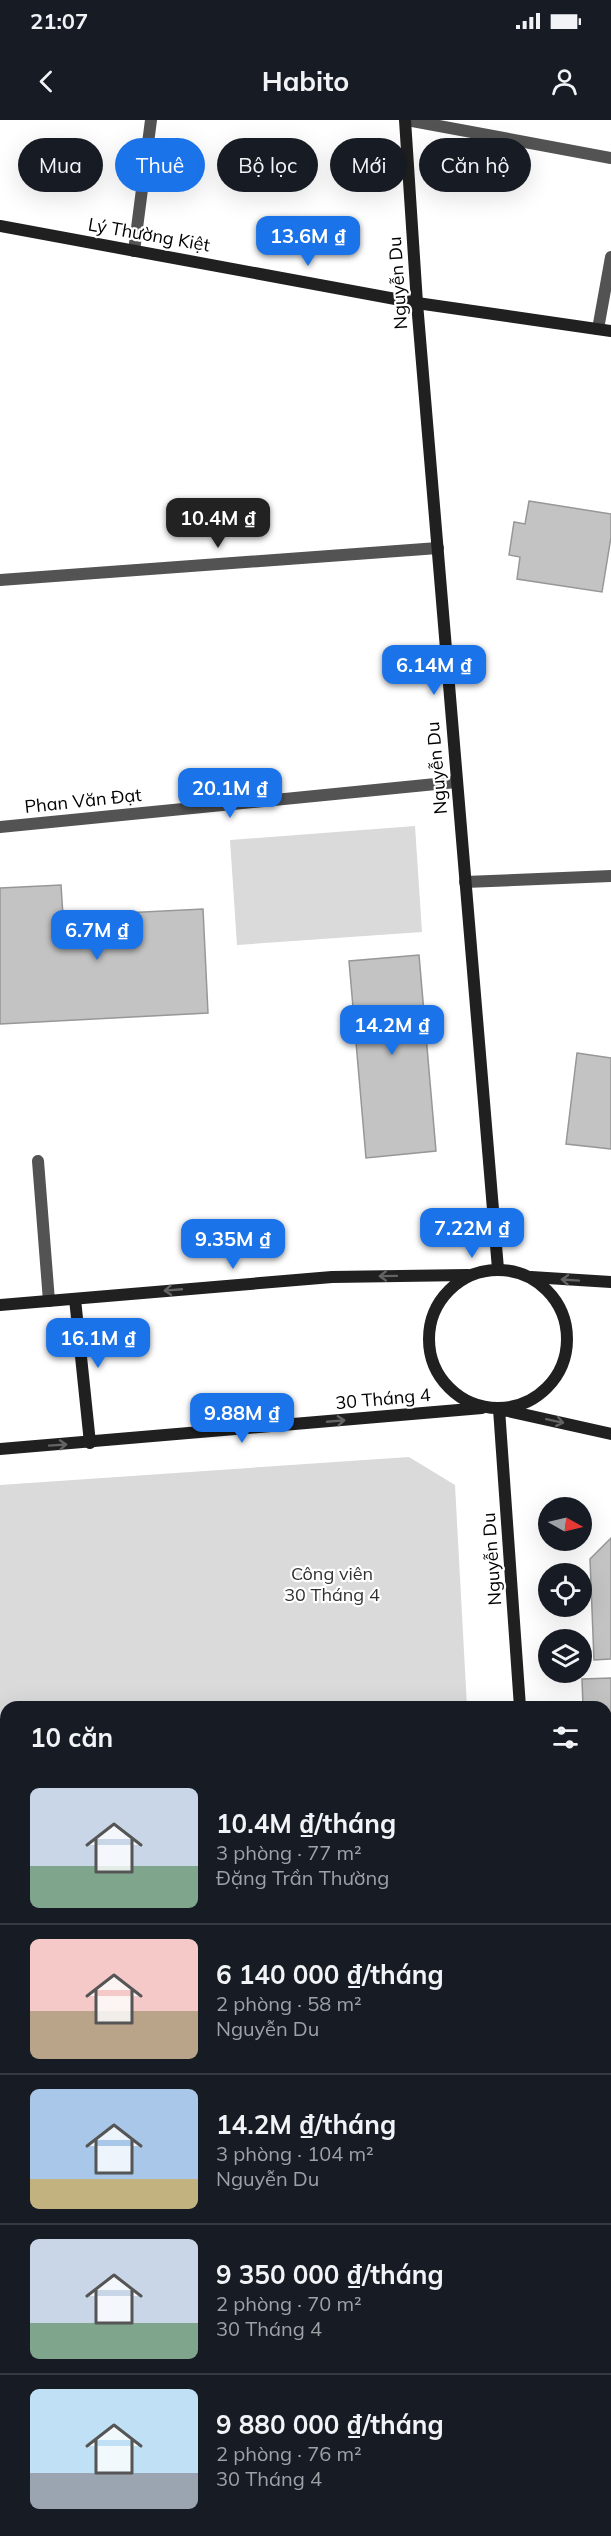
<!DOCTYPE html>
<html lang="vi">
<head>
<meta charset="utf-8">
<style>
	body { margin:0; font-family:Mulish,sans-serif; background:#242831; color:#f1f3f6; height:100vh; display:flex; flex-direction:column; font-size:22px; white-space:nowrap }
	* { box-sizing:border-box; margin:0 }
	p { font-size:20px; color:#9ea1a6 }
	.icon { flex:none; width:33px; height:33px; fill:none; stroke:currentColor; stroke-width:2; stroke-linecap:round; stroke-linejoin:round }
	.map { position:relative; flex:1; overflow:hidden }
	.sheet { position:absolute; left:0px; top:1581px; width:612px; height:836px; display:flex; flex-direction:column; background:#171b24; border-radius:18px 18px 0 0; box-shadow:0 6px 24px #0002 }
	.sheet>* { flex:none }
	.hud { position:absolute; left:18px; top:18px; width:576px; height:54px; display:flex; gap:12px }
	.needle { width:39px; rotate:98deg }
	.tools { position:absolute; left:538px; top:1377px; display:grid; gap:12px }
	.tools a { display:grid; place-items:center; width:54px; height:54px; border-radius:50%; background:#171b24; box-shadow:0 6px 24px #0002; font-size:30px }
	.price { position:absolute; translate:-50% -51px; padding:0 14px; border-radius:12px; background:#1a73e8; color:#fff; font-size:20px; line-height:39px; filter:drop-shadow(0 2px 3px #0008) }
	.price::after { content:''; position:absolute; left:50%; top:36px; width:18px; height:14px; margin-left:-9px; background:inherit; clip-path:polygon(0 0,100% 0,50% 100%) }
	.price.selected { background:#222; color:#fff }
	ul { padding:0; list-style:none }
	li { display:flex; align-items:center; gap:18px; height:150px; padding:0 30px }
	li+li { border-top:2px solid #363941 }
	li span { display:grid; place-items:center; flex:none; width:168px; height:120px; border-radius:9px; color:#555 }
	li>.icon { margin-inline-start:auto }
	span .icon { width:72px; height:72px; fill:#fffc; stroke-width:1 }
	li b { font-size:26px }
	h2 { display:flex; justify-content:space-between; align-items:center; height:72px; padding:0 30px; font-size:26px }
	.pill { padding:0 21px; border-radius:27px; background:#171b24; box-shadow:0 6px 24px #0002; font-size:21px; line-height:54px }
	.pill.selected { background:#1a73e8; color:#fff }
	.status { display:flex; justify-content:space-between; align-items:center; height:42px; padding:0 30px; background:#171b24; direction:ltr }
	.status svg { height:16px; fill:currentColor }
	header { display:flex; justify-content:space-between; align-items:center; height:78px; padding:0 30px; background:#171b24; font-size:27px; font-weight:700 }
	.map>svg:first-child { display:block }
</style>
</head>
<body>
<div class="status"><b>21:07</b><svg viewBox="0 0 49 12"><path d="M0 12V9h3v3zM5 12V6h3v6zM10 12V3h3v9zM15 12V0h3v12zM26 1h20v11H26zM47 4h2v5h-2z"/></svg></div>
<header><svg class="icon" aria-label="back" viewBox="0 0 24 24"><path d="M15 5l-7 7 7 7"/></svg>Habito<svg class="icon" aria-label="person" viewBox="0 0 24 24"><circle cx="12" cy="8" r="4"/><path d="M4 21q1-7 8-7t8 7"/></svg></header>
<div class="map">
<svg width="611" height="2416" viewBox="0 0 611 2416">
	<rect width="100%" height="100%" fill="#fff"/>
	<g fill="#dadada">
		<path d="M415,706L422,812L237,825L230,720Z"/>
		<path d="M409,1337L455,1365L467,1587H6V1804L0,1805V1365Z"/>
	</g>
	<g fill="#c3c3c3" stroke="#979797" stroke-width="1.5">
		<path d="M529,381L611,394V417L602,472L517,459L520,437L509,435L514,402L525,404Z"/>
		<path d="M61,765L63,796L203,789L208,893L0,904V768Z"/>
		<path d="M419,835L436,1031L366,1038L349,841Z"/>
		<path d="M577,933L611,938V1029L566,1024Z"/>
		<path d="M611,1418V1539L594,1540L590,1439Z"/>
		<path d="M611,1558V1727H606V1587H583L582,1559Z"/>
		<path d="M611,1892V1956H606V1893Z"/>
		<path d="M0,1971H6V2052L0,1982Z"/>
	</g>
	<g fill="none" stroke-linecap="round" stroke-linejoin="round">
		<g stroke="#535353" stroke-width="12">
			<path d="M465,762L611,756"/>
			<path d="M38,1041L49,1181"/>
		</g>
		<g stroke="#535353" stroke-width="12">
			<path d="M407,0L611,38"/>
			<path d="M134,131L151,0"/>
			<path d="M598,209L611,137"/>
			<path d="M0,460L438,428"/>
			<path d="M0,707L456,662"/>
		</g>
		<g stroke="#202020" stroke-width="12">
			<path d="M405,0L417,183L498,1149"/>
			<path d="M0,106L417,183L611,211"/>
			<circle cx="498" cy="1219" r="69"/>
			<path d="M531,1157L611,1162"/>
			<path d="M75,1179L90,1323"/>
			<path d="M0,1185L332,1157L468,1155"/>
			<path d="M0,1329L482,1288"/>
			<path d="M520,1587L499,1289L611,1314"/>
			<path d="M606,1785H611"/>
			<path d="M0,1833L6,1832"/>
			<path d="M606,2113L611,2110"/>
			<path d="M151,2416L158,2410"/>
		</g>
	</g>
	<defs><path id="oneway-shaft" d="M-6 0H5M1.5-3L5.5 0L1.5 3" fill="none" stroke-width="1.6" stroke-linecap="round" stroke-linejoin="round" transform="scale(1.5)"/></defs>
	<g stroke="#636363">
		<use href="#oneway-shaft" transform="translate(388 1156) rotate(179)"/>
		<use href="#oneway-shaft" transform="translate(570 1160) rotate(-176)"/>
		<use href="#oneway-shaft" transform="translate(173 1170) rotate(175)"/>
		<use href="#oneway-shaft" transform="translate(336 1301) rotate(-5)"/>
		<use href="#oneway-shaft" transform="translate(555 1301) rotate(12)"/>
		<use href="#oneway-shaft" transform="translate(58 1325) rotate(-4)"/>
	</g>
	<g text-anchor="middle" stroke-width="4.5" stroke-linejoin="round" paint-order="stroke">
		<g font-size="18" fill="#000" stroke="#fff">
			<text transform="translate(149 115) rotate(10)" y="6">Lý Thường Kiệt</text>
			<text transform="translate(398 163) rotate(-94)" y="6">Nguyễn Du</text>
			<text transform="translate(437 648) rotate(-95)" y="6">Nguyễn Du</text>
			<text transform="translate(83 681) rotate(-6)" y="6">Phan Văn Đạt</text>
			<text transform="translate(383 1279) rotate(-5)" y="6">30 Tháng 4</text>
			<text transform="translate(492 1439) rotate(-94)" y="6">Nguyễn Du</text>
		</g>
		<g font-size="18" fill="#313131" stroke="#fff">
			<text x="332" y="1460">Công viên<tspan x="332" dy="21">30 Tháng 4</tspan></text>
		</g>
	</g>
</svg>
<div class="tools">
<a><svg class="needle" viewBox="-14 -14 28 28"><path d="M0-13l5 13h-10z" fill="#e53935"/><path d="M0 13l5-13h-10z" fill="#9ea1a6"/></svg></a>
<a><svg class="icon" aria-label="locate" viewBox="0 0 24 24"><circle cx="12" cy="12" r="6"/><path d="M12 2v4M12 18v4M2 12h4M18 12h4"/></svg></a>
<a><svg class="icon" aria-label="layers" viewBox="0 0 24 24"><path d="M12 4l9 5-9 5-9-5zM3 14l9 5 9-5"/></svg></a>
</div>
<b class="price" style="left:308px;top:147px">13.6M ₫</b>
<b class="price selected" style="left:218px;top:429px">10.4M ₫</b>
<b class="price" style="left:434px;top:576px">6.14M ₫</b>
<b class="price" style="left:230px;top:699px">20.1M ₫</b>
<b class="price" style="left:97px;top:841px">6.7M ₫</b>
<b class="price" style="left:392px;top:936px">14.2M ₫</b>
<b class="price" style="left:472px;top:1139px">7.22M ₫</b>
<b class="price" style="left:233px;top:1150px">9.35M ₫</b>
<b class="price" style="left:98px;top:1249px">16.1M ₫</b>
<b class="price" style="left:242px;top:1324px">9.88M ₫</b>
<div class="hud">
<a class="pill">Mua</a>
<a class="pill selected">Thuê</a>
<a class="pill">Bộ lọc</a>
<a class="pill">Mới</a>
<a class="pill">Căn hộ</a>
</div>
<section class="sheet">
<h2>10 căn<svg class="icon" aria-label="filters" viewBox="0 0 24 24"><path d="M4 7h16M4 17h16"/><circle cx="9" cy="7" r="2"/><circle cx="15" cy="17" r="2"/></svg></h2>
<ul>
<li><span style="background:linear-gradient(#c9d6e8 65%,#7fa58c 0)"><svg class="icon" aria-label="home" viewBox="0 0 24 24"><path d="M3 11l9-7 9 7M6 9v11h12V9"/></svg></span><div><b>10.4M ₫/tháng</b><p>3 phòng · 77 m²</p><p>Đặng Trần Thường</p></div></li>
<li><span style="background:linear-gradient(#f6c9c9 60%,#b9a48a 0)"><svg class="icon" aria-label="home" viewBox="0 0 24 24"><path d="M3 11l9-7 9 7M6 9v11h12V9"/></svg></span><div><b>6 140 000 ₫/tháng</b><p>2 phòng · 58 m²</p><p>Nguyễn Du</p></div></li>
<li><span style="background:linear-gradient(#a9c7e8 75%,#c2b280 0)"><svg class="icon" aria-label="home" viewBox="0 0 24 24"><path d="M3 11l9-7 9 7M6 9v11h12V9"/></svg></span><div><b>14.2M ₫/tháng</b><p>3 phòng · 104 m²</p><p>Nguyễn Du</p></div></li>
<li><span style="background:linear-gradient(#c9d6e8 70%,#7fa58c 0)"><svg class="icon" aria-label="home" viewBox="0 0 24 24"><path d="M3 11l9-7 9 7M6 9v11h12V9"/></svg></span><div><b>9 350 000 ₫/tháng</b><p>2 phòng · 70 m²</p><p>30 Tháng 4</p></div></li>
<li><span style="background:linear-gradient(#bfe0f5 70%,#9aa5b1 0)"><svg class="icon" aria-label="home" viewBox="0 0 24 24"><path d="M3 11l9-7 9 7M6 9v11h12V9"/></svg></span><div><b>9 880 000 ₫/tháng</b><p>2 phòng · 76 m²</p><p>30 Tháng 4</p></div></li>
</ul>
</section>
</div>
</body>
</html>
